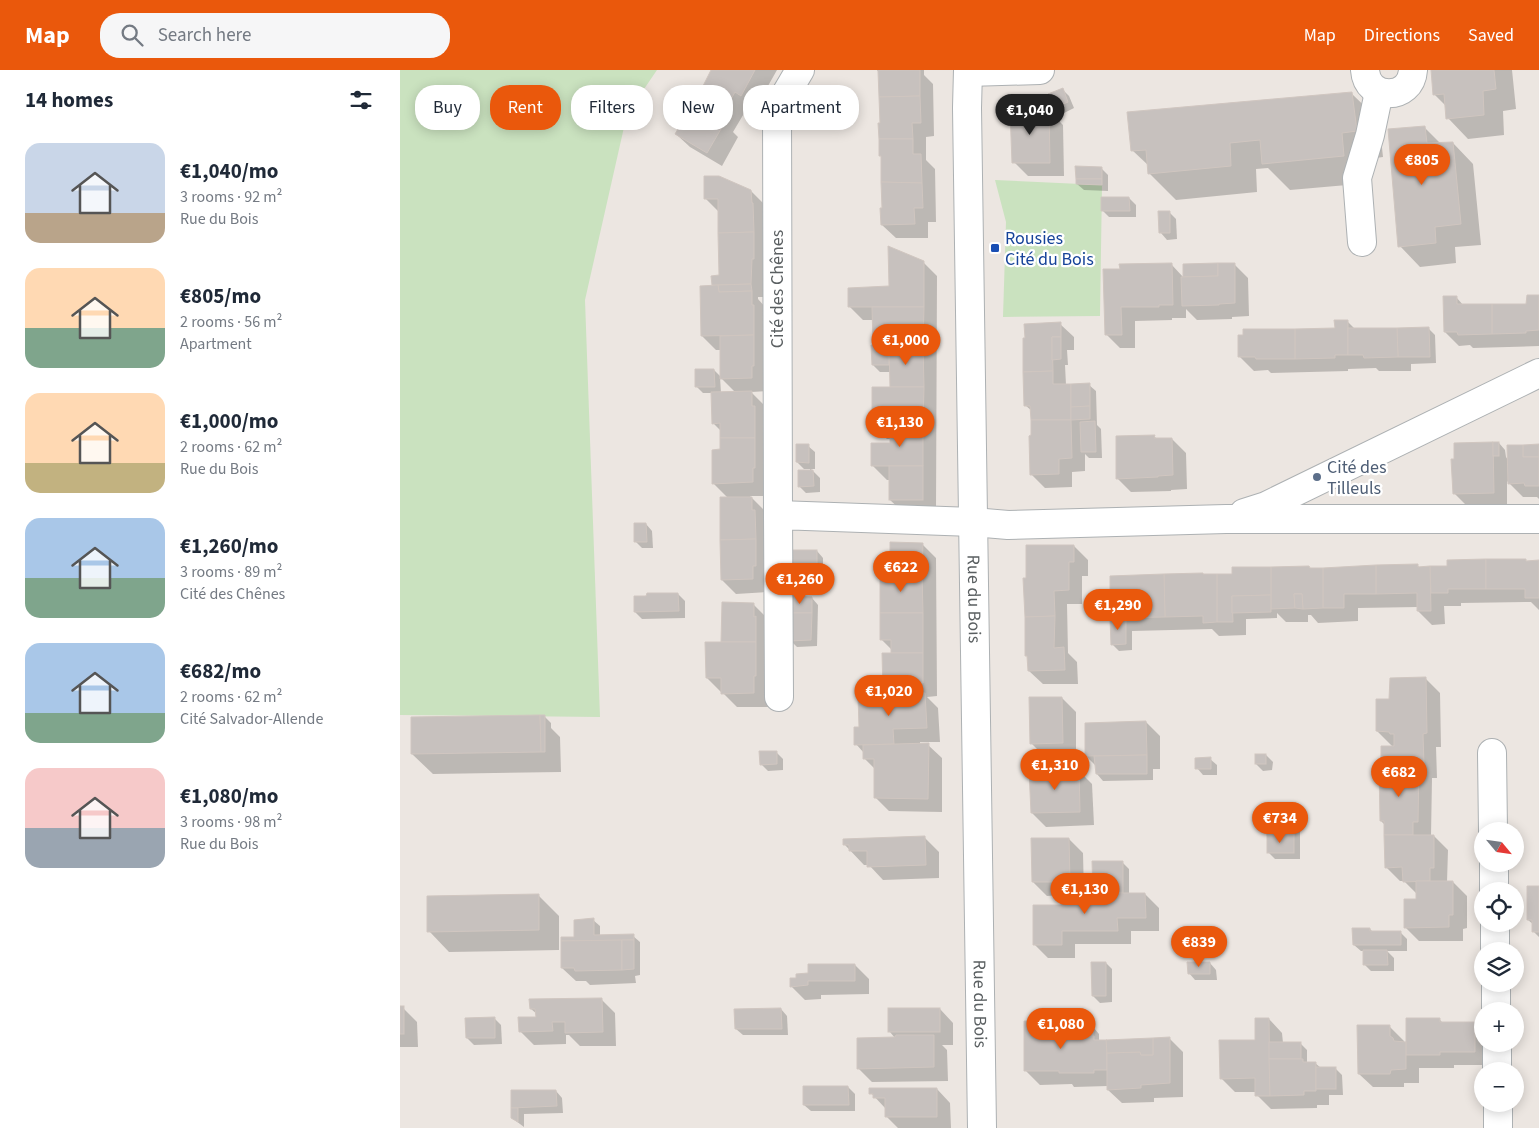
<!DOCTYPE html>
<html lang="en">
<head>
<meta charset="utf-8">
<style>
	body { margin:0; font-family:"Source Sans 3",sans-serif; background:#f6f6f7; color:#1f2937; height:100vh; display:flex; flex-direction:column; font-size:19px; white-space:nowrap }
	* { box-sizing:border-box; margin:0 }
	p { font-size:16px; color:#747a83 }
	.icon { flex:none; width:28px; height:28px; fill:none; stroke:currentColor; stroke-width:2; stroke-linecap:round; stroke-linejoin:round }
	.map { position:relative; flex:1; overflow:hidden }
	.panel { display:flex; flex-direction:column; background:#fff; width:400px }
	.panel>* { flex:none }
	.top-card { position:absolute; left:15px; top:15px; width:475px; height:45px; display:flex; gap:10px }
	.needle { width:32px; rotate:119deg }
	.tools { position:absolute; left:1074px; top:752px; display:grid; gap:10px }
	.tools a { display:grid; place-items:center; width:50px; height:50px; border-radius:50%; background:#fff; box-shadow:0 2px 12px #0003; font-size:25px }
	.price { position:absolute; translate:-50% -42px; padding:0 11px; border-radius:18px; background:#ea580c; color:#fff; font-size:16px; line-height:32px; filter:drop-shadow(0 1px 2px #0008) }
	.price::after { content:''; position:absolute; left:50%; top:30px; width:15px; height:11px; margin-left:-8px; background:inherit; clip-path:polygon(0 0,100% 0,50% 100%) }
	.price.current { background:#222; color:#fff }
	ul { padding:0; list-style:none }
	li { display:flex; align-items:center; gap:15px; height:125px; padding:0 25px }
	li span { display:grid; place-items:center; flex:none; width:140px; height:100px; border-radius:15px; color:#555 }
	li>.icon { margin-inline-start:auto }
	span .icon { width:60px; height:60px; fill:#fffc; stroke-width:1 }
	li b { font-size:21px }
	h2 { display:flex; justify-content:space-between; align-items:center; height:60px; padding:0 25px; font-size:21px }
	.tag { padding:0 18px; border-radius:20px; background:#fff; box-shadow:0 2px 12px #0003; font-size:18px; line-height:45px }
	.tag.current { background:#ea580c; color:#fff }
	header { display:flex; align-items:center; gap:30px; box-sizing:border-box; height:70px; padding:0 25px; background:#ea580c; color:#fff }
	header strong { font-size:24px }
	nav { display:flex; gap:28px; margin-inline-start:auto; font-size:18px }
	.search { width:350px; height:45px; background:#f6f6f7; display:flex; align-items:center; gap:12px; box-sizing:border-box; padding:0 18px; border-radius:20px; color:#747a83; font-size:19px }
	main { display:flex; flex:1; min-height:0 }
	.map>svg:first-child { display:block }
</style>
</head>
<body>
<header>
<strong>Map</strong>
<div class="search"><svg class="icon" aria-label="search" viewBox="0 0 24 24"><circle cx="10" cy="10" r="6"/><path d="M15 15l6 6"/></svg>Search here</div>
<nav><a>Map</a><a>Directions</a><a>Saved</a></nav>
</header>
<main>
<section class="panel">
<h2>14 homes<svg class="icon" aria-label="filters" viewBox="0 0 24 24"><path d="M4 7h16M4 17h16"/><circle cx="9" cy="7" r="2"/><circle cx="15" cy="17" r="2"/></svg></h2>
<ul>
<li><span style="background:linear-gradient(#c9d6e8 70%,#b9a48a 0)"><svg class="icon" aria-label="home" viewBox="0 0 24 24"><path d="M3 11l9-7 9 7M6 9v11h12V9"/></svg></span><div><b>€1,040/mo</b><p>3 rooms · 92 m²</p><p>Rue du Bois</p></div></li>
<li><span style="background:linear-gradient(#ffd9b3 60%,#7fa58c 0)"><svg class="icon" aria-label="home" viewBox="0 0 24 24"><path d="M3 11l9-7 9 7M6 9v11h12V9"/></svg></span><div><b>€805/mo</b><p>2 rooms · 56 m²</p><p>Apartment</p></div></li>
<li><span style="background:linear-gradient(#ffd9b3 70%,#c2b280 0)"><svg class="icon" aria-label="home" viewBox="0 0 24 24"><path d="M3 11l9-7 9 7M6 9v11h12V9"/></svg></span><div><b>€1,000/mo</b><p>2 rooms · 62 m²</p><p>Rue du Bois</p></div></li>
<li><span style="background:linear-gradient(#a9c7e8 60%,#7fa58c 0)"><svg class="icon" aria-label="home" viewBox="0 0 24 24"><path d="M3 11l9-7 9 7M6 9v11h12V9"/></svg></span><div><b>€1,260/mo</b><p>3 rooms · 89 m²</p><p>Cité des Chênes</p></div></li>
<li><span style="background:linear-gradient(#a9c7e8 70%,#7fa58c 0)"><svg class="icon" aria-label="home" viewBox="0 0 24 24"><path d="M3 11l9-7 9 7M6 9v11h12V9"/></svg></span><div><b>€682/mo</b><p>2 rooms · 62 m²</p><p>Cité Salvador-Allende</p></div></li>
<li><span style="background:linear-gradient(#f6c9c9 60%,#9aa5b1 0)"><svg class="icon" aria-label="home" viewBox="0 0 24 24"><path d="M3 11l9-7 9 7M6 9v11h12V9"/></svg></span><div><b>€1,080/mo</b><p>3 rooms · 98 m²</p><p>Rue du Bois</p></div></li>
</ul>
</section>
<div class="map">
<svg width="1139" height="1058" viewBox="0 0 1139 1058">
	<rect width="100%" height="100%" fill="#ece6e1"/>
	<g fill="#cae2bf">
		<path d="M0,0H257L227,44L185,230L200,647L0,645Z"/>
		<path d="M595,110L702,115L700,246L603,247L606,152Z"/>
	</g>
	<g fill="#0003" fill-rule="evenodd">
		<path d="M313,0H377L355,39L349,35L333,62L338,67L322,96L290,77L276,64Z"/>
		<path d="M478,0H524V5L533,14L534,66L526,67V90L535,99L536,152H528V168H496L482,155L483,139L482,88L480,85L481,54L480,2Z"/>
		<path d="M1032,0H1112L1116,39L1103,41L1104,65L1068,69L1048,48L1046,36L1034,24Z"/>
		<path d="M662,19L669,26L674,38L662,44L655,37Z"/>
		<path d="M952,24L979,50L983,87L969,89L970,113L890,120L868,98L856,99L857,122L776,130L749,103V96L732,80Z"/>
		<path d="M649,41L663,55L664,106H628L614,92Z"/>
		<path d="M1025,58L1041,74L1053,73L1073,94L1081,175L1055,177L1056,193L1020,197L1000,176Z"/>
		<path d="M702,99L708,105V121L684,120L677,114Z"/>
		<path d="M351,121L365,135V227H358V229L365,237L366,321L351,322L365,336L366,426H350L366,442L367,522L336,524L322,510L328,428L313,413L321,380V361L313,353V323H303L296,316L314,300L322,308L321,280H316L302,266L313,216L312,207L320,206L319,142L306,129ZM320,307L336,323H321Z"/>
		<path d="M729,128L736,135V147H709L702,140Z"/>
		<path d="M769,142L776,149L777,169L767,170L761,163Z"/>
		<path d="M523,192L537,206L536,443H504L490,430V410H487L473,396L491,374V369H487L473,356L491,318V302H480L473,295V250H463L449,236L490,218Z"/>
		<path d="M771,194L784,208L834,194L848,208L849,246L832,247V249L797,250L786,239V248H772V250L735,251V278H720L706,264L721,200Z"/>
		<path d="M1139,226V276L1073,278L1070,275L1059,276L1045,262L1056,227L1064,236L1128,235Z"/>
		<path d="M947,251L956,260L1028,258L1035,265L1036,293L1011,294V301H979L976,298L948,299V301L871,303L868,300L854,301L840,287L937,259Z"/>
		<path d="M660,254L674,267V280H667L668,295H665L666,315H689L696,321L697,355L701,359L702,388H689L685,384V401L672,402V417L645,418L631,404L633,366L632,341L625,335Z"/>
		<path d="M754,366L757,369H772L786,383L787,419L771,420V421L731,422L717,408Z"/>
		<path d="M1099,373L1105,380L1106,387L1108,390L1139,376V429L1137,427H1123L1107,411V436L1068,437L1054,423Z"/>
		<path d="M408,376L415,382V399H411L420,408V422L406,423L399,416L410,401V399H404L397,392Z"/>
		<path d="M246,454L252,461L253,478H242L235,471Z"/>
		<path d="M522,474L536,488L537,626L527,627L538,638L540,672H520V675H528L542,688V742L489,741L475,727V699L465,689L464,683L456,674L460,658L491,628L484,621L492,580L481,569L491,505Z"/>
		<path d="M674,476L688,490V506H682V534H667L668,583L677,592L678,614H643L629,601L627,509Z"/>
		<path d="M417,481L423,488V510H396L389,503Z"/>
		<path d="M1125,490L1127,492H1139V540L1131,532L1061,533V536H1044L1045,554L1032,555L1018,541V537L958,538V551L918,553L911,545H908V552H886L877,543V548L846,549V565L819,566L812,559L732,561V580L719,581L712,574L711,508L833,505L911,499L1018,496L1020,498L1048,497Z"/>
		<path d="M278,524L285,531V548L242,549L235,542Z"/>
		<path d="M412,528L418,535L417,576L397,577L390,570Z"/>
		<path d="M353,534L367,548L368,637H337L323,623V622H321L307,608L322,573Z"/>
		<path d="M1026,609L1040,623L1041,677H1036L1037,708H1032L1031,766H1034L1048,780L1047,812H1053L1067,826V858L1063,859V871H1019L1005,857L1018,830V825L1004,811H1000L986,797V756L981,751L993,677L977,661L991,630Z"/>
		<path d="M662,628L676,642V686L645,687L631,673Z"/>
		<path d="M144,646L151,653V658L160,667L161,702L33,704L12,684Z"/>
		<path d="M746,652L760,666V699H753V710L703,711L697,704L696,696L686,686Z"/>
		<path d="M376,682L383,689V700L368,701L361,694Z"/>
		<path d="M866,685L873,692L872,700L863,701L856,694Z"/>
		<path d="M810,689L817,695V705H803L797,698Z"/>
		<path d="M678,700L692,714L694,755L646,757L632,743Z"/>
		<path d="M893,748L900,755V789H875L869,783Z"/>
		<path d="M525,768L539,782V808L483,810L469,795H464L445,775Z"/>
		<path d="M669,769L683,783L684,825H696L722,792L729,799V824H745L759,838V861H731V874H675V888H648L634,874L662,836V825L647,826L633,812Z"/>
		<path d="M1139,817V867L1134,862V855L1128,850Z"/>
		<path d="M138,825L159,846V880L49,882L29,861Z"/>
		<path d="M193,850L200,856V866H233L240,872V905L235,906L236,913L190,915L186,911H176L162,898L176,868Z"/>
		<path d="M970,859L973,862L1001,863L1007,869V881H987L994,888V901H971L965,895V881H961L954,875Z"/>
		<path d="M706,893L712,899V932L700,933L693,926Z"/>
		<path d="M810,893L816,900L817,910H795L789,903Z"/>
		<path d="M455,895L469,909V924L421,925V929L405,930L391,916L409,905Z"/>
		<path d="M201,929L215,943L216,976H180L169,965H166V974L134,975L120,961L137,948V944L131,939Z"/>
		<path d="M0,938H3L17,952L18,977H0Z"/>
		<path d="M381,939L387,946L388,965H343L336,959Z"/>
		<path d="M540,939L553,953V975H542L547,980L548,1011L472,1012L458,998L495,968L490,962Z"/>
		<path d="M659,947L665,954V957H693L699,964V971L769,968L783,982V1027L754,1028V1032L722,1033L708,1020V1016L674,1017L672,1014L640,1015L626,1001L647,953Z"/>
		<path d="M94,948L101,955L102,974L74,975L67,968Z"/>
		<path d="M869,949L882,963L883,973H900L907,980V993H915L921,998H935L942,1005L943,1025H929V1035H917V1038L871,1039L857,1025V1022H835L821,1008L856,971Z"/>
		<path d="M1040,950L1043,953H1074L1082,961V974H1088V995H1054V998H1019V1013H1004V1017H973L959,1004L990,957L1004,971V973H1007Z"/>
		<path d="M448,1017L455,1024V1041H411L404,1035Z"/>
		<path d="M537,1019L550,1033L551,1058H498L487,1047L486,1039L471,1023Z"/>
		<path d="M156,1021L162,1028L163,1043L124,1044V1057L112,1048V1022Z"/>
	</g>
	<g fill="#c7c1be" stroke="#d0c6c0">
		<path d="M311,0H355L341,26L335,22L327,36L301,20Z"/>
		<path d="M477,0H520V26L479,27L478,1Z"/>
		<path d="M1031,0H1094L1096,19L1083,21L1084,45L1046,49L1044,24L1033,25Z"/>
		<path d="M663,18L668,32L654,38L648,24Z"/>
		<path d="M301,20L327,36L319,49L325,52L307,83L275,64Z"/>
		<path d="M952,22L957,61L942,63L944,86L862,94L860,70L830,73L831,96L748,104L746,80L731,81L727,42Z"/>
		<path d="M520,26L521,53H512L513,69H479L478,53H480L479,27Z"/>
		<path d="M649,39L650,93H612L610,40Z"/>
		<path d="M1025,56L1027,73L1053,72L1061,154L1035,157L1036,173L998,177L988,59Z"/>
		<path d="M479,69H513V84H521L522,113L481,112V86H479Z"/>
		<path d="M675,96L702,97V109H676Z"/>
		<path d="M304,106H319L351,120L352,133H353L354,162L318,163V129H304Z"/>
		<path d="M676,109H702V115L676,114Z"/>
		<path d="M481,112L522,113L523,138H514L515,154L481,155L480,138H482Z"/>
		<path d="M701,127H729L730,141H701Z"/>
		<path d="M758,141H770V163H759Z"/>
		<path d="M354,162V189H352L351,214L312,215L311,206L319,205L318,163Z"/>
		<path d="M488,176L524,191V237H448V218L489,216Z"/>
		<path d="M772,193L773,235H759V237H721L722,265H705L703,199H720L719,194Z"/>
		<path d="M818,193V206L783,207V194Z"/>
		<path d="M818,193H835V233L819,234V235L782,236L781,207L818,206Z"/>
		<path d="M351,214L352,221L319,222L318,215Z"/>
		<path d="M318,215L319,222L352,221V235H354V265L301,266L300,216Z"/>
		<path d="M1127,225H1139V260L1126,261V263L1092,264V234H1126Z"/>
		<path d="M1043,226H1057V234H1092V264L1058,265L1057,262H1044Z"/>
		<path d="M472,237H524L523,275H473Z"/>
		<path d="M934,250H948V285H935V288L895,289V259L935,258Z"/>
		<path d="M661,252V267H652L653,301L623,302V268H625L624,254Z"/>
		<path d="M1029,257L1030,287H998L997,258Z"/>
		<path d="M948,258H997L998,287L964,288L963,285H948Z"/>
		<path d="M843,259H895V289H856L855,287H838V265H843Z"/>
		<path d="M354,265V296H352V308L320,309V266Z"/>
		<path d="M652,267H661V289L652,290Z"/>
		<path d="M471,275H489V295H472Z"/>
		<path d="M489,275H523L524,317H490Z"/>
		<path d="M295,299H314L315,317H295Z"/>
		<path d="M653,301V314H671V350H631L630,336H624L623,302Z"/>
		<path d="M690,313V336L671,337V314Z"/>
		<path d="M472,317H524L523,355L472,356Z"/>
		<path d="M352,321V336H355V368H320V353L312,354L311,322Z"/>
		<path d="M690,336V349L671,350V337Z"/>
		<path d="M631,350H671L672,388L659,389V404L630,405L629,366L631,365Z"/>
		<path d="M695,351L696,382H681L680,352Z"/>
		<path d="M523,355V396H471V373H490V356Z"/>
		<path d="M755,365L754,368H772L773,405L758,406V407L716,409V366Z"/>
		<path d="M320,368H355V398H353V412L312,414V380L320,379Z"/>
		<path d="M1093,372L1094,423L1053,424L1051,389H1054V373Z"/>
		<rect x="1093" y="372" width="6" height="14"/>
		<path d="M396,374H409V393L396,392Z"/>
		<path d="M1139,374V387H1123V375Z"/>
		<path d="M1107,375H1123V387H1139V416H1125L1124,413L1108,414Z"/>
		<rect x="489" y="396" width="34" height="34"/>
		<path d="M398,400H413L414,416L398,417Z"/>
		<path d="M320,427H352V440H355L356,469L320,470Z"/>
		<path d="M234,453H246L247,472H234Z"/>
		<path d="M356,469V496H353V509L321,510L320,470Z"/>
		<path d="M490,472L523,473L522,503L490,504Z"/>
		<path d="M626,475H674V492H669V520L654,521L655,546L625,547L623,508H626Z"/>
		<rect x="388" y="480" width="29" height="24"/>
		<path d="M1086,489V519H1048V523H1031L1030,496H1047V490Z"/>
		<path d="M1086,489H1126V491L1139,490V528H1125V519H1086Z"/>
		<path d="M1018,494V497L1030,496L1031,541H1017V523L976,524V495Z"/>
		<path d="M976,495V524H944V538H923V498Z"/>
		<path d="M909,496L910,498H923V538L903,539L902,524H894L895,538L871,539V497Z"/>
		<path d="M832,497H871V525L832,526L833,552H817V504H832Z"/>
		<path d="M480,503H522L523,543H480Z"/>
		<path d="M803,503V504H817V552L803,553V546L765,547L764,504Z"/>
		<path d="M764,504L765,547L710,548V506Z"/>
		<path d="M247,523H278L279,541L234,542V526H246Z"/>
		<path d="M894,524H902L903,539L895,538Z"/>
		<path d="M871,525V542L832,543V526Z"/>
		<path d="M389,526L412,527V543H389Z"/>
		<path d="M322,532L354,533V547L356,546V572H321Z"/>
		<path d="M389,543H412L411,570L389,571Z"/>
		<path d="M480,543H523V583H491V570H480Z"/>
		<path d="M655,546L654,578L664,577L665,600L628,601L627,586H625V547Z"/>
		<path d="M726,547V574L711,575L710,548Z"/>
		<path d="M305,572H356V606H354V623L321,624V608H306Z"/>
		<path d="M482,583H523V613L491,614L492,621H483Z"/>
		<path d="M1026,607L1027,663L1023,664L1024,695L981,696V676H994V664H990L989,662L976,661V629H989L990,608Z"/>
		<path d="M493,622L525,623L527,658L493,659L494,674L454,675V657H459L458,626H492Z"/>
		<path d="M629,627H662L663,673L630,674Z"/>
		<path d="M140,645L141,682L11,684V647Z"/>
		<path d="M140,645H145V682H141Z"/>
		<path d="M746,651L747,685L685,686V653Z"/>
		<path d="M529,673L528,729L474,728V689H463V675Z"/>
		<path d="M359,681H377V694L360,695Z"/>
		<rect x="855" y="684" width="11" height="10"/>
		<path d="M747,685V704H696L694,686Z"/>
		<path d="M811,687V699H795V688Z"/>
		<path d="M979,695H1019L1018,752H1013V765H984V751H980Z"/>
		<path d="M679,699L680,742L631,743L629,700Z"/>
		<rect x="867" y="747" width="27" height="18"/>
		<rect x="867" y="765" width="27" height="18"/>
		<path d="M984,765H1034V798H1030V811L1003,812L1002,797L985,798Z"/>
		<path d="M525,766L526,795L467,797V781H449V775H443V769Z"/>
		<path d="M631,768H669L670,812H632Z"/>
		<path d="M692,791H723V823H693Z"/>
		<path d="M1016,811H1053V845H1049V857L1004,858V829H1016Z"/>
		<path d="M1127,816H1139V862H1132V850H1127Z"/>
		<path d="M693,823H745L746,848H717L718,861H662V875H633V835H661V824Z"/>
		<path d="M139,824V860L27,862V826Z"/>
		<path d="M194,848V865L234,864V870L161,871V867H174V850Z"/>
		<path d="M952,858H970V861H1001V875H953Z"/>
		<path d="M222,870V900L175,901L174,898H161V871Z"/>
		<path d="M222,870H234V899L222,900Z"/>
		<path d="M963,880H987L988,895H963Z"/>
		<path d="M691,892H706V926H692Z"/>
		<path d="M787,892H810V904H788Z"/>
		<path d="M408,894H455V911H408V915L390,917V908H396V904L408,903Z"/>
		<path d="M202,928L203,962L165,963V952H152L153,961L119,962L118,947H136L135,939H130L129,929Z"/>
		<rect x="0" y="936" width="4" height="28"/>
		<path d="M381,938L382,959H335L334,939Z"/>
		<rect x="488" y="938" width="52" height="24"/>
		<path d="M646,945L659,946V952H646Z"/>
		<path d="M95,947V968H66L65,948Z"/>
		<path d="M855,948H869L870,1026H855V1008L820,1009L819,970H855Z"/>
		<path d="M1006,948H1040V952H1075V982H1040V985H1006Z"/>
		<path d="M624,951L660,952V966H694V970H707V1000H694V1003H659V1001H624Z"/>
		<path d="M957,955H990V966L993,968L994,971L1006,972V999L991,1000L990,1004H958Z"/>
		<rect x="660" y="956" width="33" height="10"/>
		<path d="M496,965H534V997L457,999V968L495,967Z"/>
		<path d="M770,967V1013L741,1015V1018L707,1020V983L740,982L741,985H753V968Z"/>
		<path d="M753,968V985H741L740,982L707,983L706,970Z"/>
		<rect x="869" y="972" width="32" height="17"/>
		<path d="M869,989H903V992H916V1021H904V1025L870,1026Z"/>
		<rect x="916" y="997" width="20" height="22"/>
		<path d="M403,1016H448L449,1035H403Z"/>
		<path d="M469,1018H537V1047H485V1028H473V1024H469Z"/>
		<path d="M111,1020H156L157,1036L111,1038Z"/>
		<path d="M111,1038H118V1052L111,1048Z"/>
	</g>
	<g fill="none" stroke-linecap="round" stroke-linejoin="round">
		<g stroke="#adb1b3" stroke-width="30">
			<g id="minor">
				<path d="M965,0C967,31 1011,31 1013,0"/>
				<path d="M568,2L640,0"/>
				<path d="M962,172L957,108L970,65L979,22"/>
				<path d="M844,443L866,436L1139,303"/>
				<path d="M378,445L377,39L400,0"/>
				<path d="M379,627L378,445L573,452L608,455L826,449H1139"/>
				<path d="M1092,683L1093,761"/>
				<path d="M1094,794V821"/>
				<path d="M1095,854V881"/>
				<path d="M1096,914V941"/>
				<path d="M1097,974V1001"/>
				<path d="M1098,1034V1058"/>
			</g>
		</g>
		<g stroke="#adb1b3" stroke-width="30">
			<g id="tertiary">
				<path id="s1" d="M568,0L567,38L582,1058"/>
			</g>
		</g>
		<use href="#minor" stroke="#fff" stroke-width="28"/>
		<use href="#tertiary" stroke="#fff" stroke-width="28"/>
	</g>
	<rect fill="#1a4fb4" stroke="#fff" stroke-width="2" x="590" y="173" width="10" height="10" rx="2.5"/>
	<circle fill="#5c6f8a" stroke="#fff" stroke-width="2" cx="917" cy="407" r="5"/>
	<g text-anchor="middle" stroke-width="4.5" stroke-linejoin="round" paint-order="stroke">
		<g font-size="18" fill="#164399" stroke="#fff" text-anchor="start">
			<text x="605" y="174">Rousies<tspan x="605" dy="21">Cité du Bois</tspan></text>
		</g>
		<g font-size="18" fill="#5a5f61" stroke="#fff">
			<text transform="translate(377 219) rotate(-90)" y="6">Cité des Chênes</text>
			<text dy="6" stroke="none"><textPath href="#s1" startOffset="529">Rue du Bois</textPath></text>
			<text dy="6" stroke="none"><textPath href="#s1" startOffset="934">Rue du Bois</textPath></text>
		</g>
		<g font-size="18" fill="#4e5e75" stroke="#fff" text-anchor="start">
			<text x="927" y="403">Cité des<tspan x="927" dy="21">Tilleuls</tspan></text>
		</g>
	</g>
</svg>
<div class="tools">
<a><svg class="needle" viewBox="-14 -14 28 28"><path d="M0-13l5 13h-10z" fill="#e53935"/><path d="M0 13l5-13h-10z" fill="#747a83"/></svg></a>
<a><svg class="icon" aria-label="locate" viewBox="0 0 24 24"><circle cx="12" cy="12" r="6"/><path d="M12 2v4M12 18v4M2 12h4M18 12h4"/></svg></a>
<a><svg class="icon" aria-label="layers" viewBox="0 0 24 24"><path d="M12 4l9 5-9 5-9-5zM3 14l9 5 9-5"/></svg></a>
<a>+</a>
<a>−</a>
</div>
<b class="price current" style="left:630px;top:66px">€1,040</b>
<b class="price" style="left:1022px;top:116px">€805</b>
<b class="price" style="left:506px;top:296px">€1,000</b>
<b class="price" style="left:500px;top:378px">€1,130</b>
<b class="price" style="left:501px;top:523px">€622</b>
<b class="price" style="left:400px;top:535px">€1,260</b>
<b class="price" style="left:718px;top:561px">€1,290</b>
<b class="price" style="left:489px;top:647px">€1,020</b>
<b class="price" style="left:655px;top:721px">€1,310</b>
<b class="price" style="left:999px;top:728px">€682</b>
<b class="price" style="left:880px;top:774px">€734</b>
<b class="price" style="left:685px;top:845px">€1,130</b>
<b class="price" style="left:799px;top:898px">€839</b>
<b class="price" style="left:661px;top:980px">€1,080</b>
<div class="top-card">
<a class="tag">Buy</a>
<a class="tag current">Rent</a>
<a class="tag">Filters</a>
<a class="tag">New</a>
<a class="tag">Apartment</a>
</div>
</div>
</main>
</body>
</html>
